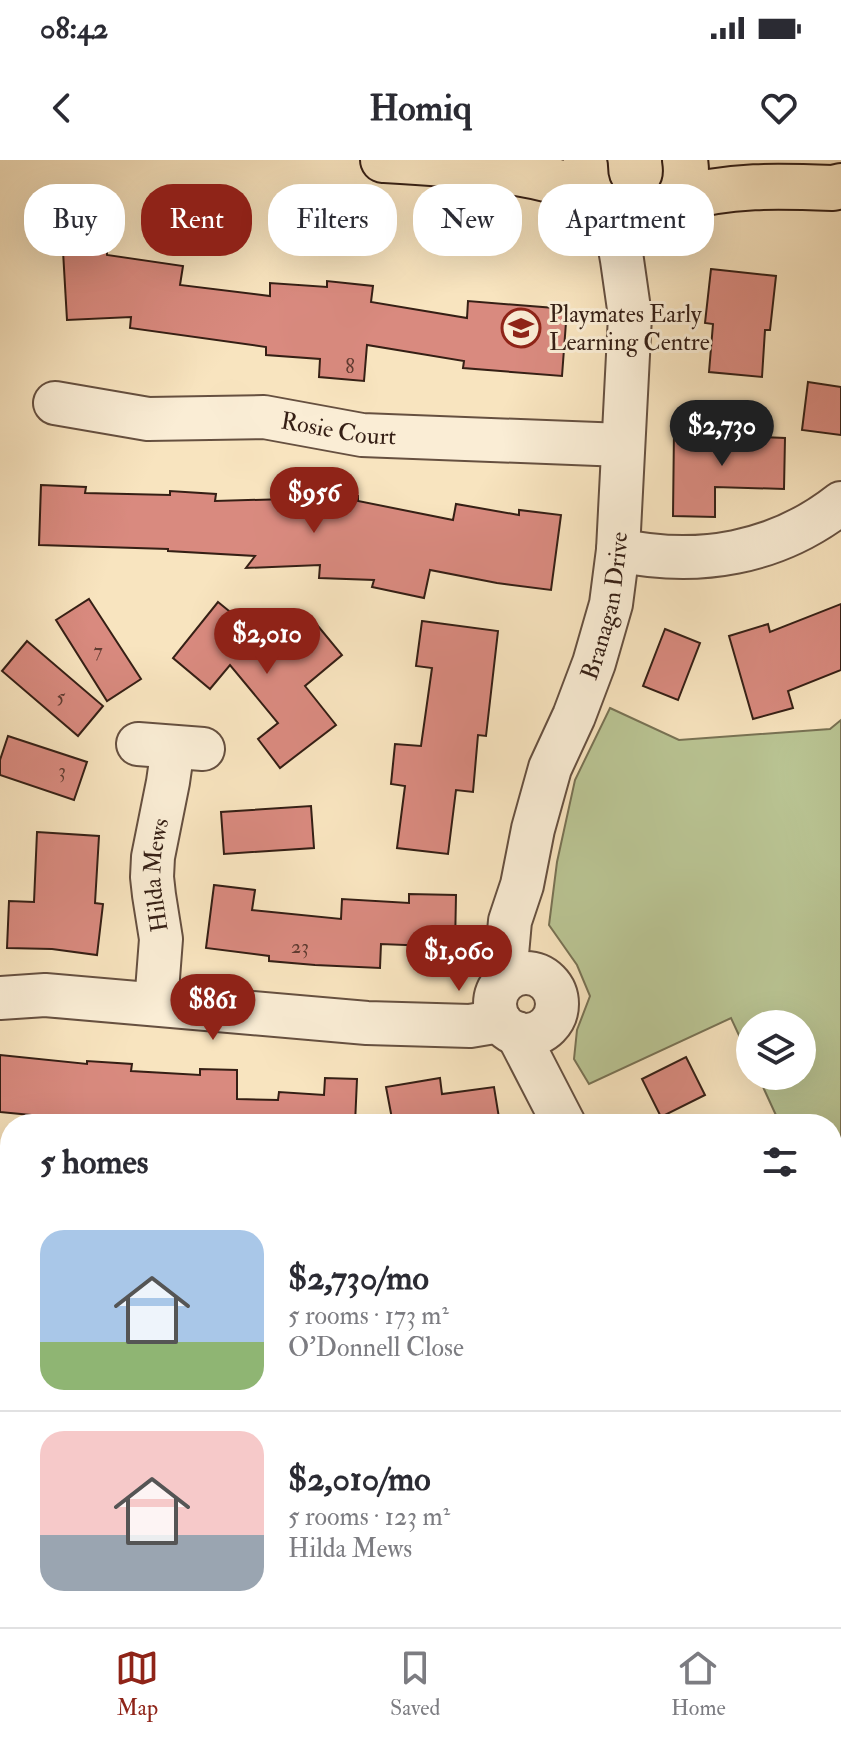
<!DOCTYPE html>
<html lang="en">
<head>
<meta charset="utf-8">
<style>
	body { margin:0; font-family:"IM FELL Double Pica",serif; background:#f7f7f7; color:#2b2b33; height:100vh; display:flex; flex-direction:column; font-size:30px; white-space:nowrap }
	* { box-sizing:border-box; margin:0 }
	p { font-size:26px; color:#7c7c81 }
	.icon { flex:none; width:44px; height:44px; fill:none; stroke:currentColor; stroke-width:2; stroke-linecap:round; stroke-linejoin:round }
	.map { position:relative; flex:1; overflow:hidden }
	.panel { position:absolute; left:0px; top:954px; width:842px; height:514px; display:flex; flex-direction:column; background:#fff; border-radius:32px 32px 0 0; box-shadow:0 8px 32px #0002 }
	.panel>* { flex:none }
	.top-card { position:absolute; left:24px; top:24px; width:794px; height:72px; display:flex; gap:16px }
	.fabs { position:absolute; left:736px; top:850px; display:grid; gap:16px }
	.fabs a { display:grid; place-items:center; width:80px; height:80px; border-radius:50%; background:#fff; box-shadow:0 8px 32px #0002; font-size:40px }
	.price { position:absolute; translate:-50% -68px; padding:0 18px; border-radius:28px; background:#8f2418; color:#fff; font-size:26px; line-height:52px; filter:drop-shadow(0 2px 4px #0008) }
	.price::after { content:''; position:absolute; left:50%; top:48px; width:24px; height:18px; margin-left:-12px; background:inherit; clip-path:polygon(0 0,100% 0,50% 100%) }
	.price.current { background:#222; color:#fff }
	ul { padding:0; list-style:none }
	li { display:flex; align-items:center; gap:24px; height:200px; padding:0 40px }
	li+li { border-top:2px solid #e1e1e2 }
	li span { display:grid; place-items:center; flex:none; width:224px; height:160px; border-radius:24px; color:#555 }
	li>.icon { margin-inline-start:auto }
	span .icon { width:96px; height:96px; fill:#fffc; stroke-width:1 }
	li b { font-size:34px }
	h2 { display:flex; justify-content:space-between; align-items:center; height:96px; padding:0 40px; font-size:34px }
	.pill { padding:0 28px; border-radius:32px; background:#fff; box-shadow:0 8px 32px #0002; font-size:28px; line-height:72px }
	.pill.current { background:#8f2418; color:#fff }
	.status { display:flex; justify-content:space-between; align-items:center; height:56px; padding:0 40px; background:#fff; direction:ltr }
	.status svg { height:22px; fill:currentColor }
	header { display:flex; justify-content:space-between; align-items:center; height:104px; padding:0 40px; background:#fff; font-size:36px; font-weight:700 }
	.menu { display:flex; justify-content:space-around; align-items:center; height:112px; border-top:2px solid #e1e1e2; background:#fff; font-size:22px; color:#7c7c81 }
	.menu a { display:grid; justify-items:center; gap:4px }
	.menu .current { color:#8f2418 }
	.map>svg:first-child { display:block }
</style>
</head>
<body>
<div class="status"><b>08:42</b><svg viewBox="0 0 49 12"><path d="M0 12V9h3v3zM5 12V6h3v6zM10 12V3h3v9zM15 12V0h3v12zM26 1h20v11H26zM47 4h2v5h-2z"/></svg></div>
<header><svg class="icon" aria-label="back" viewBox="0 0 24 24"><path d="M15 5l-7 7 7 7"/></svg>Homiq<svg class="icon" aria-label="heart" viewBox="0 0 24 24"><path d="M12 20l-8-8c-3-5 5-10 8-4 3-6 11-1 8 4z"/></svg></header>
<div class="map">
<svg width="841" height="1467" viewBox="0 0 841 1467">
	<rect width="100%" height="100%" fill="#f8e4bf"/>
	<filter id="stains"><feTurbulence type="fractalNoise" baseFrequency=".0025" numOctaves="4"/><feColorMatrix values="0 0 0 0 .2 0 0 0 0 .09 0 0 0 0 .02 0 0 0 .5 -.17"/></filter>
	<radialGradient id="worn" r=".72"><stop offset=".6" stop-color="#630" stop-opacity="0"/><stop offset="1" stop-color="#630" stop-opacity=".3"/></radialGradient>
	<path fill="#bac594" stroke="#787254" stroke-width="2" d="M610,548L679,580L830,569L841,560V1467H791V1458H832V964H780L758,916H802V864H750V899L731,858L589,924L574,899L577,870L590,836L577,805L549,765L557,702L575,620Z"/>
	<g fill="#d98a7f" stroke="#351f15" stroke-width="2">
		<path d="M107,89V95L183,106L180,125L270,136V123L327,127V121L373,126L371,142L467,158L468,141L567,149L562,216L463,208L464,201L367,185L364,221L319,217L320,199L266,195V187L130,168L131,157L67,160L63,91Z"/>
		<path d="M711,109L776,116L770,170H765L762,217L709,212L713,164L705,163Z"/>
		<path d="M808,222L841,227V275L802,270Z"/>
		<path d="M674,270H716V275L785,278L784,329L715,327V357L673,356Z"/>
		<path d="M41,325L86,327L85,333L170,335V331L216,334L215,341L321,338V335L358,336V341L453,360L456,344L519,355V350L561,355L551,430L497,423L430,410L424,438L372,427L374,420L319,418L320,405L246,408L255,396L168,391V389L39,385Z"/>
		<path d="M89,439L141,519L107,541L56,460Z"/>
		<path d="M218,442L277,490L313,460L342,495L305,526L336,565L280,608L258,579L278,563L230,505L210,529L173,498Z"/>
		<path d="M841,444V510L788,531L793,548L753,559L729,476L768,464L770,472Z"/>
		<path d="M422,461L498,471L486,576L478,575L473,632L456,630L448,694L397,688L405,626L391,624L395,584L421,586L432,508L416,506Z"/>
		<path d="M665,469L700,483L678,540L643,526Z"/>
		<path d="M27,481L103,546L78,576L2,511Z"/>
		<path d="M8,576L87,602L74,640L0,615V600Z"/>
		<path d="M311,646L314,688L224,694L221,652Z"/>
		<path d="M37,672L99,676L95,743L103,744L97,795L52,789L7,788L9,741L34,742Z"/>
		<path d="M214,725L255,730L252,750L341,759L342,739L409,743V734L456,735L455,787L381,784L380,808L315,805L269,801V796L206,788Z"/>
		<path d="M0,895L87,904V901L132,904L131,911L200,915V909L237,910V939L278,940L279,932L324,935L325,918L357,919L355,964H83V960L0,952Z"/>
		<path d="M686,897L705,935L661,957L642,919Z"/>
		<path d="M440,918L442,934L494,927L500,964H393L386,927Z"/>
	</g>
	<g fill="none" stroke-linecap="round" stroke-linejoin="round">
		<g stroke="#665040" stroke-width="46">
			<g id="minor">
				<path id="s1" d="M55,243L148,259L264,257L362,275L623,285"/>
				<path d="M618,390C698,407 776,394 841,343"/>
				<path d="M138,584L203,589"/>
				<circle cx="526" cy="844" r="31"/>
				<path id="s2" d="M508,818L507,794L510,761L522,725L533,669L550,608L574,556L594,503L611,444L618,390L630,156L622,100L616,66L611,55"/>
				<path d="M0,838L45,835L367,863L470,866L500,861"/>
				<path id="s3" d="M156,844L161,779L154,735L152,717L153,697L168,622L173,587"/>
				<path d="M517,873L564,964"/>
				<path d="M606,1467V1458"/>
			</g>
		</g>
		<g stroke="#351f15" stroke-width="48">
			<g id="highway">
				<path d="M383,0C452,4 524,8 590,32"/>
				<path d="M585,6C585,84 697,74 685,0"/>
				<path d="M677,40C728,24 780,26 833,28L841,26"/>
			</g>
		</g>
		<use href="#minor" stroke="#faedd5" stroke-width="42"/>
		<use href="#highway" stroke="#f8e4bf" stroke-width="44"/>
	</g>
	<defs>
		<g id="school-ring" transform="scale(2)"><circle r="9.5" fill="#faedd5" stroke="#8f2418" stroke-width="1.5"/><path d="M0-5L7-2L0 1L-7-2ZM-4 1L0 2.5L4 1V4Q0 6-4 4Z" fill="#8f2418"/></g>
	</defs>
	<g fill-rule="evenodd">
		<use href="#school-ring" x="521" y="168"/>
	</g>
	<g text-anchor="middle" stroke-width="6" stroke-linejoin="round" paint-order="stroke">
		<g font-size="20" fill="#5e3a30">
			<text x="350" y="213">8</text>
			<text x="98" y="497">7</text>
			<text x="61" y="543">5</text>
			<text x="62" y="617">3</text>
			<text x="300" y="793">23</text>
		</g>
		<g font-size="24" fill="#351f15" stroke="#faedd5" text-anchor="start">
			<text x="549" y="162">Playmates Early<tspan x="549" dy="28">Learning Centre</tspan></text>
		</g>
		<g font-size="24" fill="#351f15" stroke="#faedd5">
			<text dy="8" stroke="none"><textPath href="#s1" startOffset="286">Rosie Court</textPath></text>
			<text dy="8" stroke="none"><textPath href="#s2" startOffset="388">Branagan Drive</textPath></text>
			<text dy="8" stroke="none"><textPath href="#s3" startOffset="130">Hilda Mews</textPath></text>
		</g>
	</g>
	<rect width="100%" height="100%" filter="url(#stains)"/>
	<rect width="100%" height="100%" fill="url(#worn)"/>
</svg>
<div class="fabs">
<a><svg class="icon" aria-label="layers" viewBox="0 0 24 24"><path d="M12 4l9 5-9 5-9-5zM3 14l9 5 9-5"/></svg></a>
</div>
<b class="price current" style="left:722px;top:308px">$2,730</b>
<b class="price" style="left:314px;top:375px">$956</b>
<b class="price" style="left:267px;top:516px">$2,010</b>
<b class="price" style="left:459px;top:833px">$1,060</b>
<b class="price" style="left:213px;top:882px">$861</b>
<div class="top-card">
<a class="pill">Buy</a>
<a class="pill current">Rent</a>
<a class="pill">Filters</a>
<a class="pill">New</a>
<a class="pill">Apartment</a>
</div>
<section class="panel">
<h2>5 homes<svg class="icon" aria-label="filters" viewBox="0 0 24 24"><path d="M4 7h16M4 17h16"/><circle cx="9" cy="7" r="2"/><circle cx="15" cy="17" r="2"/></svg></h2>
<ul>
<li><span style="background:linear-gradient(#a9c7e8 70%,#8fb573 0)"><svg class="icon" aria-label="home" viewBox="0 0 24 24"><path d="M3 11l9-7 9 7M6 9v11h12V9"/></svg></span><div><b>$2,730/mo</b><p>5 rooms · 173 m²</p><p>O'Donnell Close</p></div></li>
<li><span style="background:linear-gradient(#f6c9c9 65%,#9aa5b1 0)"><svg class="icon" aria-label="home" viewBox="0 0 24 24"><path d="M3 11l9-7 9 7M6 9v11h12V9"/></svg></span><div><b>$2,010/mo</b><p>5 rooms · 123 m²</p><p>Hilda Mews</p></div></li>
</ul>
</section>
</div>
<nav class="menu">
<a class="current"><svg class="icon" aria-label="map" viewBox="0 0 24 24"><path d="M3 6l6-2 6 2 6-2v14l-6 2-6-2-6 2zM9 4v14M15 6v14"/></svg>Map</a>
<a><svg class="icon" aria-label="saved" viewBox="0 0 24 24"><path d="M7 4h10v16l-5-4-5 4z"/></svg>Saved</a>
<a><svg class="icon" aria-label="home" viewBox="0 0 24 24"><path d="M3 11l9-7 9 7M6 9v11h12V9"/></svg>Home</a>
</nav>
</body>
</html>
